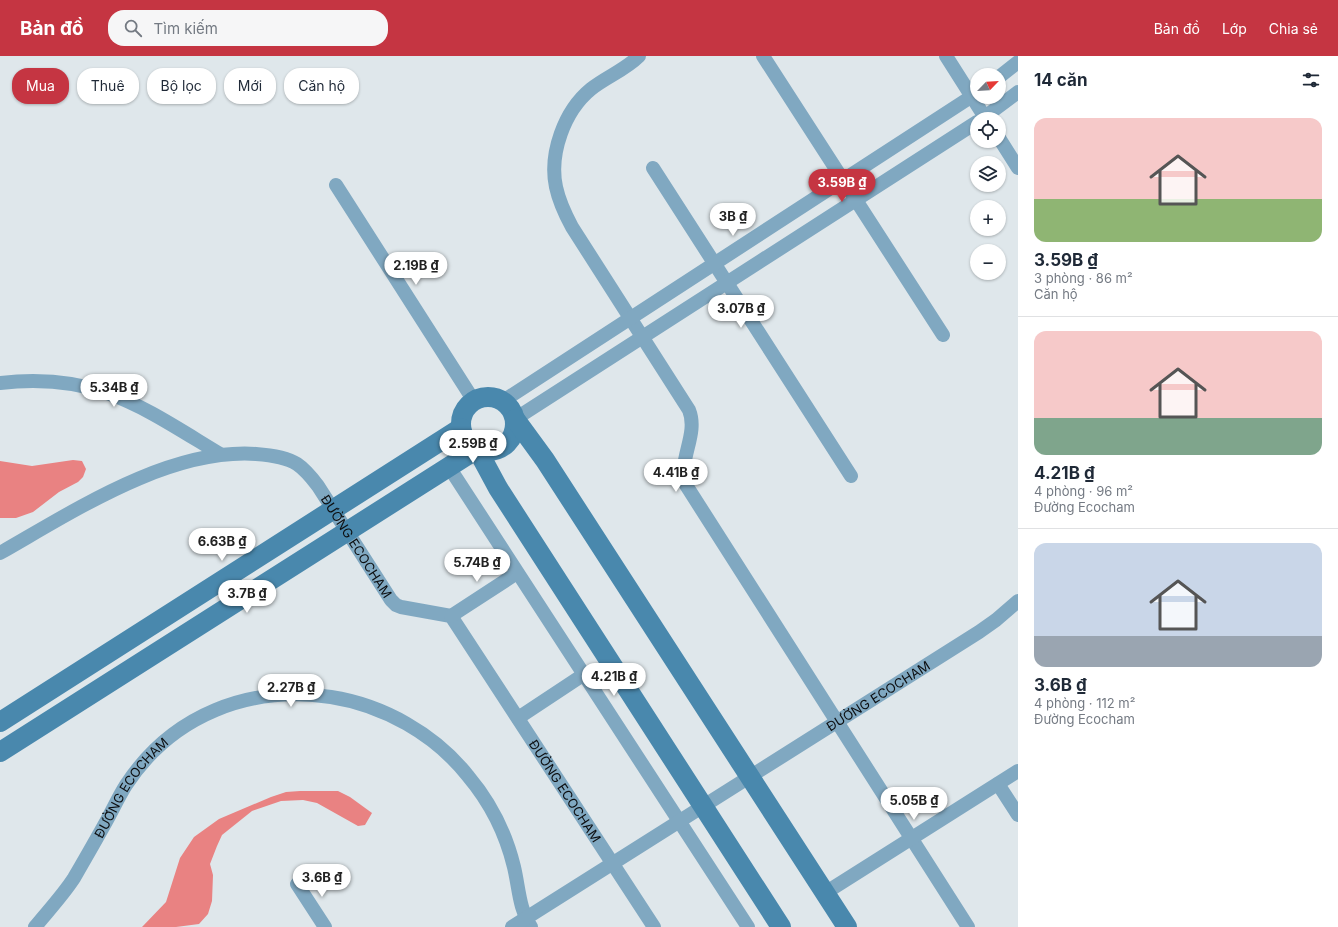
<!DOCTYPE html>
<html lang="vi">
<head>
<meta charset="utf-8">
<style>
	body { margin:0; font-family:Inter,sans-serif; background:#f6f6f7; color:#1f2937; height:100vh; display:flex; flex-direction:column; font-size:15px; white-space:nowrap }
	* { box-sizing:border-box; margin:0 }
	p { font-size:13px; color:#747a83 }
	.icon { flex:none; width:22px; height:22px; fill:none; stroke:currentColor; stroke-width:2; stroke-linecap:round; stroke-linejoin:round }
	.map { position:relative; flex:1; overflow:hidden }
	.details { display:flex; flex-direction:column; background:#fff; width:320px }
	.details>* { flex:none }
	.top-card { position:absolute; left:12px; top:12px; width:380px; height:36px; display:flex; gap:8px }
	.needle { width:26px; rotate:65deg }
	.buttons { position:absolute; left:970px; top:12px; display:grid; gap:8px }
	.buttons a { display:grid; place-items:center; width:36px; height:36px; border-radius:50%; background:#fff; box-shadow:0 1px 3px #0004; font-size:20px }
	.price { position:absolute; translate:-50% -34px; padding:0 9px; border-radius:14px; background:#fff; color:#222; font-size:13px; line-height:26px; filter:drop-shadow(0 1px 2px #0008) }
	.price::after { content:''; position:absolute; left:50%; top:24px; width:12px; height:9px; margin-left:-6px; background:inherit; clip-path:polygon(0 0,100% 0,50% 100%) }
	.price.active { background:#c53542; color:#fff }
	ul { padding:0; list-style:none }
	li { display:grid; align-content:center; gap:8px; height:212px; padding:0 16px }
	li+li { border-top:1px solid #e0e1e3 }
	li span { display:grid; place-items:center; height:124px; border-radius:12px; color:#555 }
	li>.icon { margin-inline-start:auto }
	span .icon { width:72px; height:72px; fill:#fffc; stroke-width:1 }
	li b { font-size:17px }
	h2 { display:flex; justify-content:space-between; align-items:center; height:48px; padding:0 16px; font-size:17px }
	.tag { padding:0 14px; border-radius:16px; background:#fff; box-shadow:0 1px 3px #0004; font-size:14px; line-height:36px }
	.tag.active { background:#c53542; color:#fff }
	header { display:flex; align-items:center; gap:24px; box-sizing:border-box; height:56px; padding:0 20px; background:#c53542; color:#fff }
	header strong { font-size:19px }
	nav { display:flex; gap:22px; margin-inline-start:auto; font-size:14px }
	.search { width:280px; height:36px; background:#f6f6f7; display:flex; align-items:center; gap:10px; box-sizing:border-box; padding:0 14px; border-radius:16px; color:#747a83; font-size:15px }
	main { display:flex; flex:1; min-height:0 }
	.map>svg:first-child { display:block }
</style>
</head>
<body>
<header>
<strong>Bản đồ</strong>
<div class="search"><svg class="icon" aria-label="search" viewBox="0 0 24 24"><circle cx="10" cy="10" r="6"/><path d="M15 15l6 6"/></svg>Tìm kiếm</div>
<nav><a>Bản đồ</a><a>Lớp</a><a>Chia sẻ</a></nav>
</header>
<main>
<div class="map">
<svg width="1018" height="871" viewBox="0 0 1018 871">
	<rect width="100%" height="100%" fill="#dfe7eb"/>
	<g fill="#e98282">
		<path d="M73,404L82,405L86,413L83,421L78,426L59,436L33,456L16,462H0V405L32,410Z"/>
		<path d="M300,735H338L350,741L372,757L365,769L358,770L317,747L303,744L281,745L252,755L222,779L217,790L210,808L213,819L212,845L208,858L199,868L176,871H142L166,846L180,802L194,781L219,763L271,741L286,736Z"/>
	</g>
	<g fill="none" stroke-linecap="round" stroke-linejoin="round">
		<g stroke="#80a8c1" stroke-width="14">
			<path d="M639,0C625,14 606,21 591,33C564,55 549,98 556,131C559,145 565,158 572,171L689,354C699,379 677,404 686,429L968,871"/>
			<path d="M763,0L943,279"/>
			<path d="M946,0L986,63"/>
			<path d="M999,21L1018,6"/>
			<path d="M982,63L1018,36"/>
			<path d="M999,82L1018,112"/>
			<path d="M653,112L851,420"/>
			<path d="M336,129L474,345"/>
			<path d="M0,327C97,316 142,351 220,398"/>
			<path d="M503,345L977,37"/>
			<path d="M515,363L977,66"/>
			<path d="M449,411L748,871"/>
			<path id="s1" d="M0,497C74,455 169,392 256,398C270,399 286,401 297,408C306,414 312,422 318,430L391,544L396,549L401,551L451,560L654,871"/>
			<path d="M451,560L517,517"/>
			<path d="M518,662L583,619"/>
			<path d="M998,728L1018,759"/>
			<path d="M297,828L325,871"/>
			<path d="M825,837L1018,715"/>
			<path id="s2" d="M35,871C48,855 63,839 74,822C85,803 96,784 107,764C113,753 119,740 126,729C172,659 249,629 331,641C383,649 435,678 468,720C490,746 506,778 514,811C519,832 519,853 531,871"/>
			<path id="s3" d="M512,871L979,576L996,564L1018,545"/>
		</g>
		<g stroke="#4988ad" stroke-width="20">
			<circle cx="488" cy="368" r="27"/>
			<path d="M515,363L545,404L847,871"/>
			<path d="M0,666L461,372"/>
			<path d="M0,696L477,393L498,432L781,871"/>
		</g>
	</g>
	<g text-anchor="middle" stroke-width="4" stroke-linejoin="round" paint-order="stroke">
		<g font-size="13" fill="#0c0e10" stroke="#dfe7eb">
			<text dy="5" stroke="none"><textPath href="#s1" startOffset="423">ĐƯỜNG ECOCHAM</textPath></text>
			<text dy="5" stroke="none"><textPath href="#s3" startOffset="433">ĐƯỜNG ECOCHAM</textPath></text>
			<text dy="5" stroke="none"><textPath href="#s2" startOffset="170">ĐƯỜNG ECOCHAM</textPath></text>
			<text dy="5" stroke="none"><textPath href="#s1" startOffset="759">ĐƯỜNG ECOCHAM</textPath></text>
		</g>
	</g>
</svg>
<div class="buttons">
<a><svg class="needle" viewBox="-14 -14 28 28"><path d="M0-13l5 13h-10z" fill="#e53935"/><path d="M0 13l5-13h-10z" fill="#747a83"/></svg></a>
<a><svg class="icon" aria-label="locate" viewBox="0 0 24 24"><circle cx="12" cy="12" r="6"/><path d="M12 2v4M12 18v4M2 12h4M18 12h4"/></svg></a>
<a><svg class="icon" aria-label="layers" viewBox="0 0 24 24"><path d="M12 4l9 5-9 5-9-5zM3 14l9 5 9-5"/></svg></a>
<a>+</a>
<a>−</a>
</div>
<b class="price active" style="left:842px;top:147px">3.59B ₫</b>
<b class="price" style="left:733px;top:181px">3B ₫</b>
<b class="price" style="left:416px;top:230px">2.19B ₫</b>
<b class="price" style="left:741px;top:273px">3.07B ₫</b>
<b class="price" style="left:114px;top:352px">5.34B ₫</b>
<b class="price" style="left:473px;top:408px">2.59B ₫</b>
<b class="price" style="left:676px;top:437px">4.41B ₫</b>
<b class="price" style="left:222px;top:506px">6.63B ₫</b>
<b class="price" style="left:477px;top:527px">5.74B ₫</b>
<b class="price" style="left:247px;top:558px">3.7B ₫</b>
<b class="price" style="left:614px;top:641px">4.21B ₫</b>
<b class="price" style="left:291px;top:652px">2.27B ₫</b>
<b class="price" style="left:914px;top:765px">5.05B ₫</b>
<b class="price" style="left:322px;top:842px">3.6B ₫</b>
<div class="top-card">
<a class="tag active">Mua</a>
<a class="tag">Thuê</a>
<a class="tag">Bộ lọc</a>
<a class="tag">Mới</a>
<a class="tag">Căn hộ</a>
</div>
</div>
<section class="details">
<h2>14 căn<svg class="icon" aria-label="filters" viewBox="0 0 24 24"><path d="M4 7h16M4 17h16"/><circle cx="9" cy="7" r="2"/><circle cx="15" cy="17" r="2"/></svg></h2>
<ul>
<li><span style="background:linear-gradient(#f6c9c9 65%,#8fb573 0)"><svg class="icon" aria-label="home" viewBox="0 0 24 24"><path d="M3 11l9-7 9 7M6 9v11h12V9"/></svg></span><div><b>3.59B ₫</b><p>3 phòng · 86 m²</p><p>Căn hộ</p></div></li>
<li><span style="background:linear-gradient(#f6c9c9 70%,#7fa58c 0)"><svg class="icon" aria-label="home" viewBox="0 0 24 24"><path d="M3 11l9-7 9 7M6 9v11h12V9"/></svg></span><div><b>4.21B ₫</b><p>4 phòng · 96 m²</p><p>Đường Ecocham</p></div></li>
<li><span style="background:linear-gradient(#c9d6e8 75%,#9aa5b1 0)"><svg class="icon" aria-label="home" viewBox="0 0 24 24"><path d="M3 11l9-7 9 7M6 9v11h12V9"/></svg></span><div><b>3.6B ₫</b><p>4 phòng · 112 m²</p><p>Đường Ecocham</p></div></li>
</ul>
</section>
</main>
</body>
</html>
